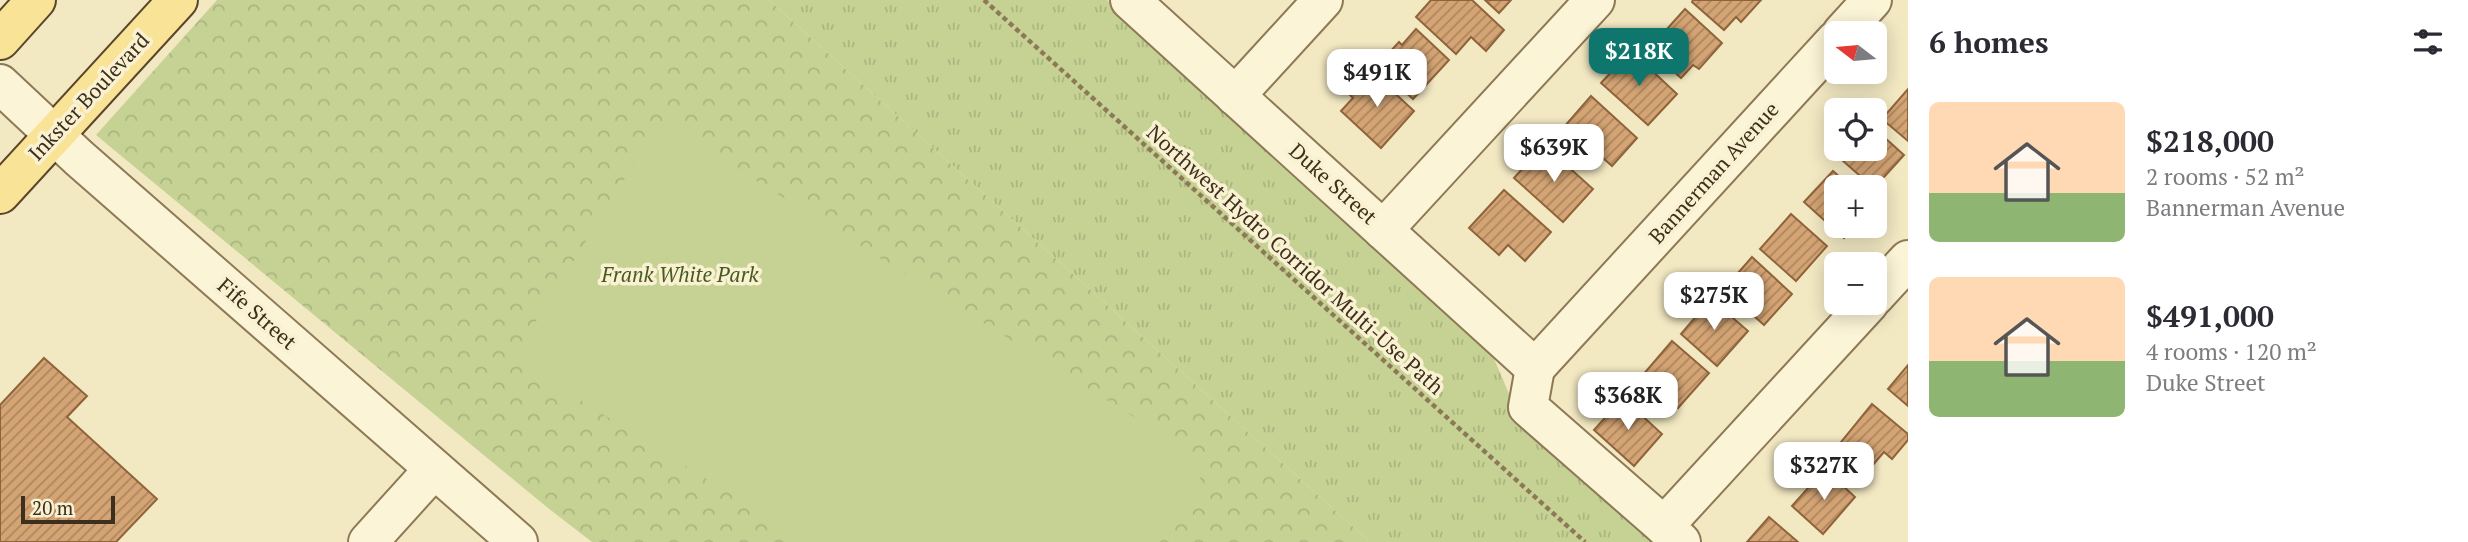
<!DOCTYPE html>
<html lang="en">
<head>
<meta charset="utf-8">
<style>
	body { margin:0; font-family:"PT Serif",serif; background:#f2f2f3; color:#2b2b33; height:100vh; display:flex; flex-direction:column; font-size:26px; white-space:nowrap }
	* { box-sizing:border-box; margin:0 }
	p { font-size:23px; color:#7c7c81 }
	.icon { flex:none; width:38px; height:38px; fill:none; stroke:currentColor; stroke-width:2; stroke-linecap:round; stroke-linejoin:round }
	.map { position:relative; flex:1; overflow:hidden }
	.drawer { display:flex; flex-direction:column; background:#fff; width:560px }
	.drawer>* { flex:none }
	.needle { width:46px; rotate:286deg }
	.fabs { position:absolute; left:1824px; top:21px; display:grid; gap:14px }
	.fabs a { display:grid; place-items:center; width:63px; height:63px; border-radius:10px; background:#fff; box-shadow:0 4px 18px #0003; font-size:35px }
	.scale { position:absolute; left:21px; bottom:18px; width:94px; box-sizing:border-box; padding-left:7px; border:4px solid #3c2f1d; border-top:0; font-size:19px; line-height:24px; white-space:nowrap; color:#3c2f1d; -webkit-text-stroke:5px #f9f1d2; paint-order:stroke }
	.price { position:absolute; translate:-50% -60px; padding:0 16px; border-radius:14px; background:#fff; color:#222; font-size:23px; line-height:46px; filter:drop-shadow(0 2px 4px #0008) }
	.price::after { content:''; position:absolute; left:50%; top:42px; width:21px; height:16px; margin-left:-10px; background:inherit; clip-path:polygon(0 0,100% 0,50% 100%) }
	.price.current { background:#0f766e; color:#fff }
	ul { padding:0; list-style:none }
	li { display:flex; align-items:center; gap:21px; height:175px; padding:0 21px }
	li span { display:grid; place-items:center; flex:none; width:196px; height:140px; border-radius:10px; color:#555 }
	li>.icon { margin-inline-start:auto }
	span .icon { width:84px; height:84px; fill:#fffc; stroke-width:1 }
	li b { font-size:30px }
	h2 { display:flex; justify-content:space-between; align-items:center; height:84px; padding:0 21px; font-size:30px }
	main { display:flex; flex:1; min-height:0 }
	.map>svg:first-child { display:block }
</style>
</head>
<body>
<main>
<div class="map">
<svg width="1908" height="542" viewBox="0 0 1908 542">
	<defs>
		<pattern id="grass-tufts" width="24" height="20" patternUnits="userSpaceOnUse" patternTransform="scale(1.75)"><rect width="24" height="20" fill="#c5d294"/><path d="M3 7l-1-3M5 7V3M7 7l1-3M15 17l-1-3M17 17v-4M19 17l1-3" fill="none" stroke="#aab57f"/></pattern>
		<pattern id="park-crowns" width="20" height="18" patternUnits="userSpaceOnUse" patternTransform="scale(1.75)"><rect width="20" height="18" fill="#c5d294"/><path d="M2 6a3 3 0 1 1 6 0M12 15a3 3 0 1 1 6 0" fill="none" stroke="#aab57f"/></pattern>
		<pattern id="building-hatch" width="6" height="6" patternUnits="userSpaceOnUse" patternTransform="scale(1.75)"><rect width="6" height="6" fill="#d4a474"/><path d="M-1 1l2-2M0 6l6-6M5 7l2-2" fill="none" stroke="#ad865f"/></pattern>
	</defs>
	<rect width="100%" height="100%" fill="#f2e8c2"/>
	<path fill="url(#grass-tufts)" d="M769,0H1107L1489,347L1518,415L1660,542H1370Z"/>
	<path fill="url(#park-crowns)" d="M217,0H769L1370,542H592L548,508L96,135Z"/>
	<path fill="#c5d294" d="M661,121L1209,464L1160,542H807L513,358Z"/>
	<g fill="url(#building-hatch)" stroke="#90643a" stroke-width="2">
		<path d="M1431,0H1472L1504,30L1486,51L1471,37L1456,54L1416,17Z"/>
		<path d="M1485,0H1511L1499,13Z"/>
		<path d="M1693,0H1761L1741,22L1736,17L1724,30L1692,2Z"/>
		<path d="M1685,9L1722,43L1699,69L1693,65L1681,78L1649,49Z"/>
		<path d="M1416,29L1449,60L1413,99L1377,66L1399,42L1402,45Z"/>
		<path d="M1631,51L1677,94L1648,125L1601,83Z"/>
		<path d="M1370,70L1414,111L1381,148L1341,111L1353,98L1349,94Z"/>
		<path d="M1908,89V141L1882,119Z"/>
		<path d="M1591,96L1637,138L1612,166L1594,150L1585,160L1557,135Z"/>
		<path d="M1874,128L1904,155L1874,188L1843,161L1853,149H1874Z"/>
		<path d="M1544,145L1593,189L1563,222L1514,178Z"/>
		<path d="M1833,171L1851,187H1836V226H1855L1844,238L1804,202Z"/>
		<path d="M1504,190L1551,232L1525,261L1508,245L1499,255L1469,228Z"/>
		<path d="M1791,214L1827,246L1796,281L1760,249Z"/>
		<path d="M1752,257L1792,294L1764,325L1724,289Z"/>
		<path d="M1711,299L1748,331L1717,366L1681,334Z"/>
		<path d="M1672,341L1709,373L1678,408L1642,376Z"/>
		<path d="M44,358L87,396L67,417L157,499L116,542H0V405Z"/>
		<path d="M1908,365V406L1888,389Z"/>
		<path d="M1623,398L1662,434L1634,466L1594,430Z"/>
		<path d="M1872,404L1908,434V440L1892,459L1884,452L1871,467L1841,442Z"/>
		<path d="M1825,469L1855,497L1823,534L1792,506Z"/>
		<path d="M1769,517L1798,542H1747Z"/>
	</g>
	<g fill="none" stroke-linecap="round" stroke-linejoin="round">
		<g stroke="#8e7957" stroke-width="42">
			<g id="minor">
				<path d="M1130,0L1535,368"/>
				<path d="M1842,33L1872,0"/>
				<path d="M0,84L79,158L518,542"/>
				<path d="M1235,96L1323,0"/>
				<path d="M1383,230L1595,0"/>
				<path d="M1874,297L1908,260"/>
				<path d="M1535,368L1836,40"/>
				<path d="M1535,368L1528,407L1664,526"/>
				<path d="M368,542L434,469"/>
				<path d="M1681,542L1664,526L1869,303"/>
			</g>
		</g>
		<g stroke="#5b462c" stroke-width="42">
			<g id="major">
				<path d="M0,40L36,0"/>
				<path d="M0,194L178,0"/>
			</g>
		</g>
		<path stroke="#8e7957" stroke-width="4.5" stroke-dasharray="5 3.5" stroke-linecap="butt" d="M984,0L1585,542"/>
		<use href="#minor" stroke="#fcf4d6" stroke-width="38"/>
		<use href="#major" stroke="#f9e396" stroke-width="38"/>
	</g>
	<g text-anchor="middle" stroke-width="7" stroke-linejoin="round" paint-order="stroke">
		<g font-size="21" fill="#3c2f1d" stroke="#f9f1d2">
			<text transform="translate(89 97) rotate(-47)" y="7">Inkster Boulevard</text>
			<text transform="translate(1714 173) rotate(-48)" y="7">Bannerman Avenue</text>
			<text transform="translate(1333 184) rotate(42)" y="7">Duke Street</text>
			<text transform="translate(1295 260) rotate(42)" y="7">Northwest Hydro Corridor Multi-Use Path</text>
			<text transform="translate(257 314) rotate(41)" y="7">Fife Street</text>
		</g>
		<g font-size="21" font-style="italic" fill="#475b21" stroke="#f9f1d2">
			<text x="680" y="282">Frank White Park</text>
		</g>
	</g>
</svg>
<div class="fabs">
<a><svg class="needle" viewBox="-14 -14 28 28"><path d="M0-13l5 13h-10z" fill="#e53935"/><path d="M0 13l5-13h-10z" fill="#7c7c81"/></svg></a>
<a><svg class="icon" aria-label="locate" viewBox="0 0 24 24"><circle cx="12" cy="12" r="6"/><path d="M12 2v4M12 18v4M2 12h4M18 12h4"/></svg></a>
<a>+</a>
<a>−</a>
</div>
<div class="scale">20 m</div>
<b class="price current" style="left:1639px;top:88px">$218K</b>
<b class="price" style="left:1377px;top:109px">$491K</b>
<b class="price" style="left:1554px;top:184px">$639K</b>
<b class="price" style="left:1714px;top:332px">$275K</b>
<b class="price" style="left:1628px;top:432px">$368K</b>
<b class="price" style="left:1824px;top:502px">$327K</b>
</div>
<section class="drawer">
<h2>6 homes<svg class="icon" aria-label="filters" viewBox="0 0 24 24"><path d="M4 7h16M4 17h16"/><circle cx="9" cy="7" r="2"/><circle cx="15" cy="17" r="2"/></svg></h2>
<ul>
<li><span style="background:linear-gradient(#ffd9b3 65%,#8fb573 0)"><svg class="icon" aria-label="home" viewBox="0 0 24 24"><path d="M3 11l9-7 9 7M6 9v11h12V9"/></svg></span><div><b>$218,000</b><p>2 rooms · 52 m²</p><p>Bannerman Avenue</p></div></li>
<li><span style="background:linear-gradient(#ffd9b3 60%,#8fb573 0)"><svg class="icon" aria-label="home" viewBox="0 0 24 24"><path d="M3 11l9-7 9 7M6 9v11h12V9"/></svg></span><div><b>$491,000</b><p>4 rooms · 120 m²</p><p>Duke Street</p></div></li>
</ul>
</section>
</main>
</body>
</html>
